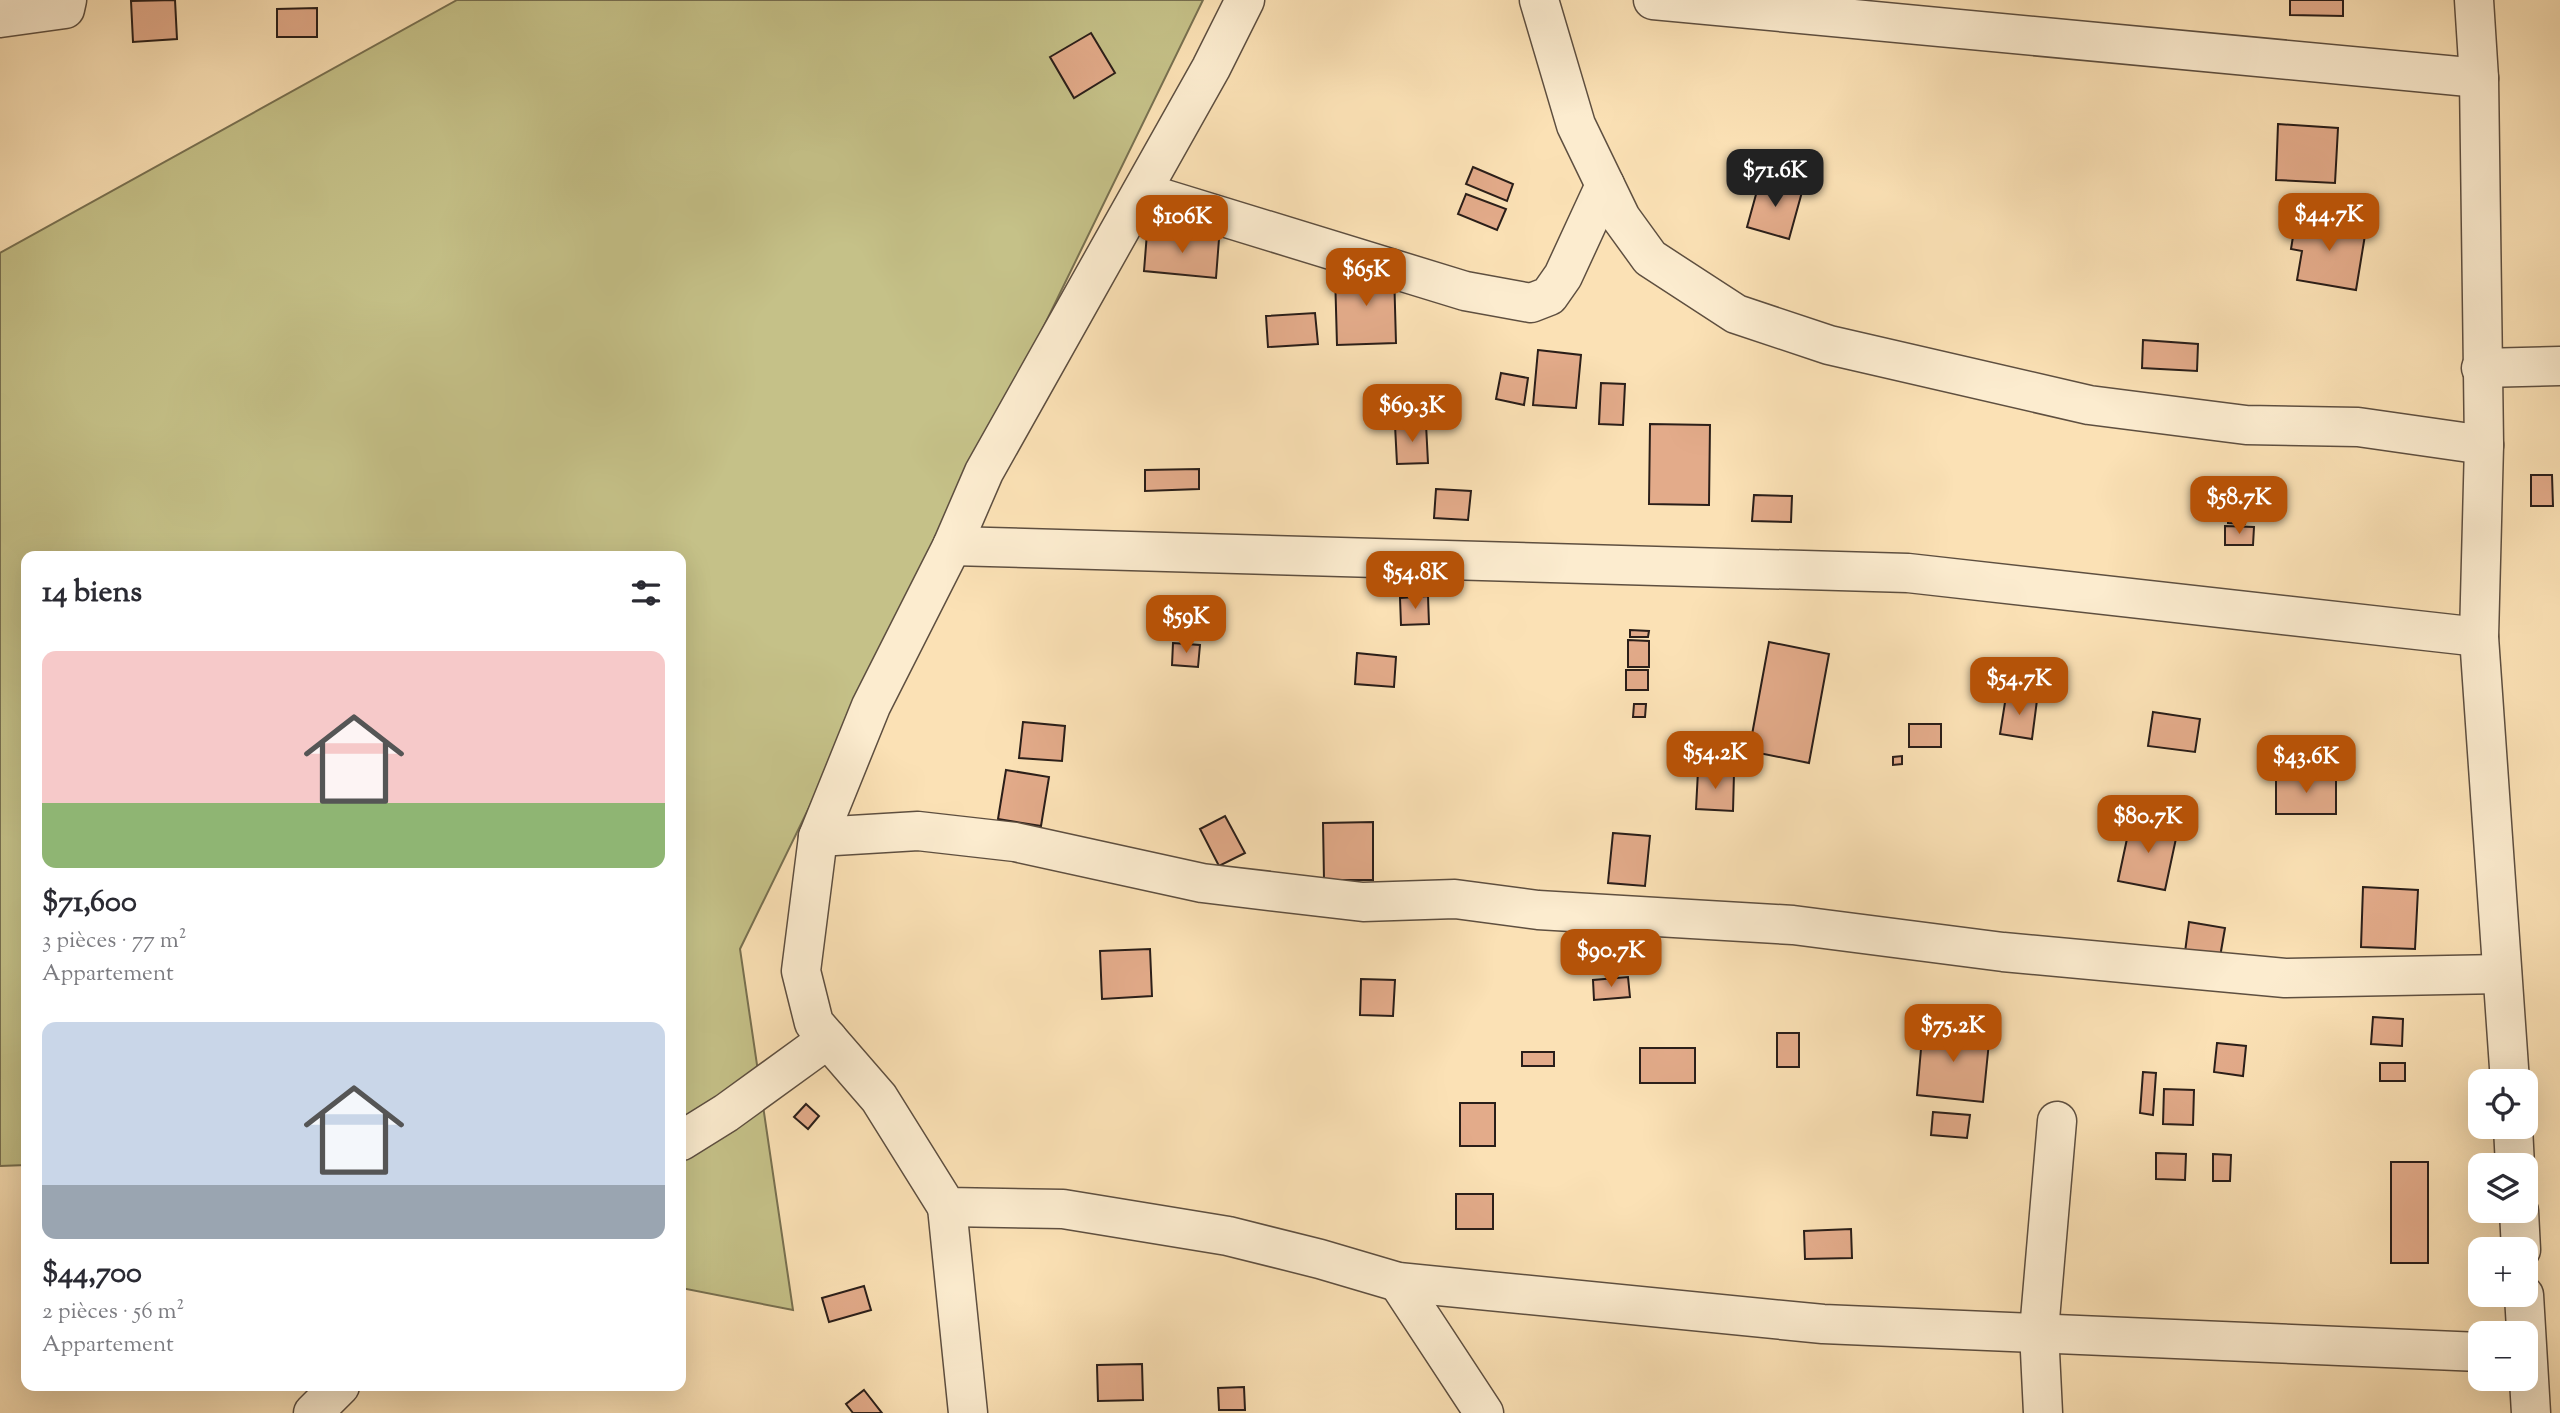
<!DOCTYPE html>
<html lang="fr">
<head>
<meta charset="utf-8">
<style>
	body { margin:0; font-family:"Sorts Mill Goudy",serif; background:#f7f7f7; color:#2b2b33; height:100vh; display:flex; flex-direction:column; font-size:26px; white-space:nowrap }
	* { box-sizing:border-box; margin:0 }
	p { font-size:23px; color:#7c7c81 }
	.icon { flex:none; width:38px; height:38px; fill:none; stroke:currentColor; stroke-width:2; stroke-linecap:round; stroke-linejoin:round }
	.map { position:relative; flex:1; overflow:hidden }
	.sheet { position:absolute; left:21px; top:551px; width:665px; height:840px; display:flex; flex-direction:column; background:#fff; border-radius:14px; box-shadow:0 7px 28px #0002 }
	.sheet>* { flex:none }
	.controls { position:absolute; left:2468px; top:1069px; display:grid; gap:14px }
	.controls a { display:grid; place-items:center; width:70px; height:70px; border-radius:14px; background:#fff; box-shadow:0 7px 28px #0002; font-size:35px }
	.price { position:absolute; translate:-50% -60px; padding:0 16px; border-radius:14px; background:#b45309; color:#fff; font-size:23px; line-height:46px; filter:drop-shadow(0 2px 4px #0008) }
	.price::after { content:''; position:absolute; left:50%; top:42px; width:21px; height:16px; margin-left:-10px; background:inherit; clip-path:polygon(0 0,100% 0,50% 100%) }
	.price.on { background:#222; color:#fff }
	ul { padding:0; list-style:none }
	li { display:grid; align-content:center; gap:14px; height:371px; padding:0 21px }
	li span { display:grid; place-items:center; height:217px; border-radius:14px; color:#555 }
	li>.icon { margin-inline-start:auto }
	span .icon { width:126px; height:126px; fill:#fffc; stroke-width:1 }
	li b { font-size:30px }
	h2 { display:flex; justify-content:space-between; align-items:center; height:84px; padding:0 21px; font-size:30px }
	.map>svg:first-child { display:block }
</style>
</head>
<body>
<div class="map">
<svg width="2560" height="1413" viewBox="0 0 2560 1413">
	<rect width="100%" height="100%" fill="#fbe1b5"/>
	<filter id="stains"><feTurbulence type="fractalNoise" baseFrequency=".00286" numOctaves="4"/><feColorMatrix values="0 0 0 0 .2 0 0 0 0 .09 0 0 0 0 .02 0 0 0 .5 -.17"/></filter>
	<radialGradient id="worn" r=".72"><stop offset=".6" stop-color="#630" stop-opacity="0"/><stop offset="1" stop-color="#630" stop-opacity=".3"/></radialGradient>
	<path fill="#c5c188" stroke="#787050" stroke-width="2" d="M457,0H1203L740,949L793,1310L681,1288V556H26V1165L0,1166V253Z"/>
	<g fill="#e3ab8a" stroke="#2a1e19" stroke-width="2">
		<path d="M175,0L177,39L133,42L131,1Z"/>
		<path d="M2290,0H2343V16L2290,15Z"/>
		<path d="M317,8V37H277V9Z"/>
		<path d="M1091,33L1115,73L1074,98L1050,57Z"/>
		<path d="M2278,124L2338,128L2335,183L2276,180Z"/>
		<path d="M1473,167L1513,184L1507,201L1466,184Z"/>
		<path d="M1760,180L1802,192L1789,239L1747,227Z"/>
		<path d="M1466,194L1506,209L1497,230L1458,214Z"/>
		<path d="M2296,218L2366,229L2356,290L2297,280L2302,251L2291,249Z"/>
		<path d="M1147,233L1219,239L1216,278L1144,271Z"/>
		<path d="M1394,271L1396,343L1337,345L1335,273Z"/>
		<path d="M1315,313L1318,344L1268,347L1266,316Z"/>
		<path d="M2143,340L2198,344L2197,371L2142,368Z"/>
		<path d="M1538,350L1581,355L1576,408L1533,405Z"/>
		<path d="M1501,373L1528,378L1524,405L1496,399Z"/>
		<path d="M1601,383L1625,384L1623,425L1599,424Z"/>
		<path d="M1426,424L1428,463L1397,464L1395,425Z"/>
		<path d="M1650,424L1710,425L1709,505L1649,504Z"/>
		<path d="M1199,469V489L1145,491V470Z"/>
		<path d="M2531,475H2552L2553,506H2531Z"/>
		<path d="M1436,489L1471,491L1468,520L1434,518Z"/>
		<path d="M1754,495L1792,496L1791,522L1752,521Z"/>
		<path d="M2228,512L2245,513V524L2228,523Z"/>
		<path d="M2225,526L2254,527L2253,545H2225Z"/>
		<path d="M1428,596L1429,624L1401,625L1400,598Z"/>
		<path d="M1630,630L1649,631L1648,637H1630Z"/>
		<path d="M1628,640L1649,641V667H1628Z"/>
		<path d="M1769,642L1829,654L1809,763L1749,751Z"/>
		<path d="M1173,643L1200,645L1198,667L1172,665Z"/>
		<path d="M1357,653L1396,657L1394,687L1355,684Z"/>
		<rect x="1626" y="670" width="22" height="20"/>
		<path d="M2006,696L2037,700L2032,739L2000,734Z"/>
		<path d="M1634,704H1646L1645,717H1633Z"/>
		<path d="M2153,712L2200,719L2195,752L2148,746Z"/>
		<path d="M1023,722L1065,726L1062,761L1019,758Z"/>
		<rect x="1909" y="724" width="32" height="23"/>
		<path d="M1902,756V764L1893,765V757Z"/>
		<path d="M1006,770L1049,777L1041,826L998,819Z"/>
		<path d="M1698,771L1734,773L1733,811L1696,809Z"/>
		<rect x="2276" y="776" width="60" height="38"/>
		<path d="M1225,816L1245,853L1219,866L1200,829Z"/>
		<path d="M2131,820L2178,829L2165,890L2118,881Z"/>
		<path d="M1373,822V880H1324L1323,823Z"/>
		<path d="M1613,833L1650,836L1645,886L1608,883Z"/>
		<path d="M2363,887L2418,890L2415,949L2361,947Z"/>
		<path d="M2189,922L2225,928L2220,957L2185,952Z"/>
		<path d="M1150,949L1152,996L1102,999L1100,951Z"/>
		<path d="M1628,977L1630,997L1594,1000L1593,980Z"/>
		<path d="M1361,979L1395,980L1393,1016L1360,1015Z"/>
		<path d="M2373,1017L2403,1019L2402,1046L2371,1044Z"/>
		<path d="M1923,1026L1990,1032L1983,1102L1917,1095Z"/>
		<rect x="1777" y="1033" width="22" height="34"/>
		<path d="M2217,1043L2246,1046L2243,1076L2214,1072Z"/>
		<rect x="1640" y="1048" width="55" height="35"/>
		<rect x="1522" y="1052" width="32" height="14"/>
		<rect x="2380" y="1063" width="25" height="18"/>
		<path d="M2143,1072L2156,1073L2153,1115L2140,1113Z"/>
		<path d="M2164,1089L2194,1090L2193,1125L2163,1124Z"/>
		<rect x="1460" y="1103" width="35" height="43"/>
		<path d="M806,1104L819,1116L808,1129L794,1117Z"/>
		<path d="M1933,1112L1970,1115L1967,1138L1931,1135Z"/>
		<path d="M2156,1153L2186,1154L2185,1180L2156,1179Z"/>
		<path d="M2213,1154L2231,1155L2230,1181H2213Z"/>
		<rect x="2391" y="1162" width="37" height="101"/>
		<rect x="1456" y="1194" width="37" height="35"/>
		<path d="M1851,1229L1852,1258L1805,1259L1804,1231Z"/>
		<path d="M864,1286L871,1310L829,1322L822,1298Z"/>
		<path d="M1142,1364L1143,1400L1098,1401L1097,1365Z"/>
		<path d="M1244,1387L1245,1410H1219L1218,1388Z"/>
		<path d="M864,1390L882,1413H853L846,1404Z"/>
	</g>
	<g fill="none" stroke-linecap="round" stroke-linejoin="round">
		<g stroke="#5e4f40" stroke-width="41">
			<g id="street">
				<path d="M1245,0L1211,68L984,472L952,546L871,706L818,837L801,971L814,1023L879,1098L947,1207L1063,1209L1228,1236L1320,1259L1398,1282L1823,1324L2480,1352"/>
				<path d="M1539,0L1576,125L1621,218L1650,258L1736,314L1829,345L2089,405L2246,425L2358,427L2484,445"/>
				<path d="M1653,0L2479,78"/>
				<path d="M2474,0L2479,78L2484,445L2479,637L2510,1082"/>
				<path d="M0,18L65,9L67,0"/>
				<path d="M1142,192L1465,291L1531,303L1549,296L1563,276L1605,185"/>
				<path d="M2481,368L2560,366"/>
				<path d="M952,546L1908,573L2479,637"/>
				<path d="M818,837L918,831L1015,842L1202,883L1363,902L1455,899L1538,910L1793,925L2003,952L2285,978L2502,974"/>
				<path d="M2513,1127L2515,1166"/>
				<path d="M681,1141L726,1113L828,1039"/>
				<path d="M947,1207L968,1413"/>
				<path d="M2519,1211L2521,1250"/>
				<path d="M1398,1282L1484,1413"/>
				<path d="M2524,1295L2531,1413"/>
				<path d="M313,1413L340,1386"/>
				<path d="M2043,1413L2039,1331L2057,1121"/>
			</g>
		</g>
		<use href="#street" stroke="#fceccf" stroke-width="38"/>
	</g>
	<rect width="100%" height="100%" filter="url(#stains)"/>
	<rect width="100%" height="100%" fill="url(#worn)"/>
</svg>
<div class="controls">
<a><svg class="icon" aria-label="locate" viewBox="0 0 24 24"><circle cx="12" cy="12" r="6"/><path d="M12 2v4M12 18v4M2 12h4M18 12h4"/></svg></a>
<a><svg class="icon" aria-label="layers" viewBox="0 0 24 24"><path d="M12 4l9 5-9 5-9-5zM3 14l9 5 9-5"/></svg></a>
<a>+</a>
<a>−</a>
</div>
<b class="price on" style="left:1775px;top:209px">$71.6K</b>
<b class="price" style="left:2329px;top:253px">$44.7K</b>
<b class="price" style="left:1182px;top:255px">$106K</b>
<b class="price" style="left:1366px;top:308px">$65K</b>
<b class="price" style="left:1412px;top:444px">$69.3K</b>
<b class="price" style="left:2239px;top:536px">$58.7K</b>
<b class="price" style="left:1415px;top:611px">$54.8K</b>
<b class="price" style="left:1186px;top:655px">$59K</b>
<b class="price" style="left:2019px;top:717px">$54.7K</b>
<b class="price" style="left:1715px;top:791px">$54.2K</b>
<b class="price" style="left:2306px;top:795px">$43.6K</b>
<b class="price" style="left:2148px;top:855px">$80.7K</b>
<b class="price" style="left:1611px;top:989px">$90.7K</b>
<b class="price" style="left:1953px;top:1064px">$75.2K</b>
<section class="sheet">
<h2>14 biens<svg class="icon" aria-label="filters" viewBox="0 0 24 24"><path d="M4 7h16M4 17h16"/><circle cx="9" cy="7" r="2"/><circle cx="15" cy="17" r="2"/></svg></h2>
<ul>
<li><span style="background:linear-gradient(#f6c9c9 70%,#8fb573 0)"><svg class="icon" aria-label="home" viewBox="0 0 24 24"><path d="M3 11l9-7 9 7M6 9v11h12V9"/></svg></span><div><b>$71,600</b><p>3 pièces · 77 m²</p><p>Appartement</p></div></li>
<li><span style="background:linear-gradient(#c9d6e8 75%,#9aa5b1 0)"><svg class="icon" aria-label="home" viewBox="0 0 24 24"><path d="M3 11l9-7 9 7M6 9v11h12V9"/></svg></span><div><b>$44,700</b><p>2 pièces · 56 m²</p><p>Appartement</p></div></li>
</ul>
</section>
</div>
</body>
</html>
